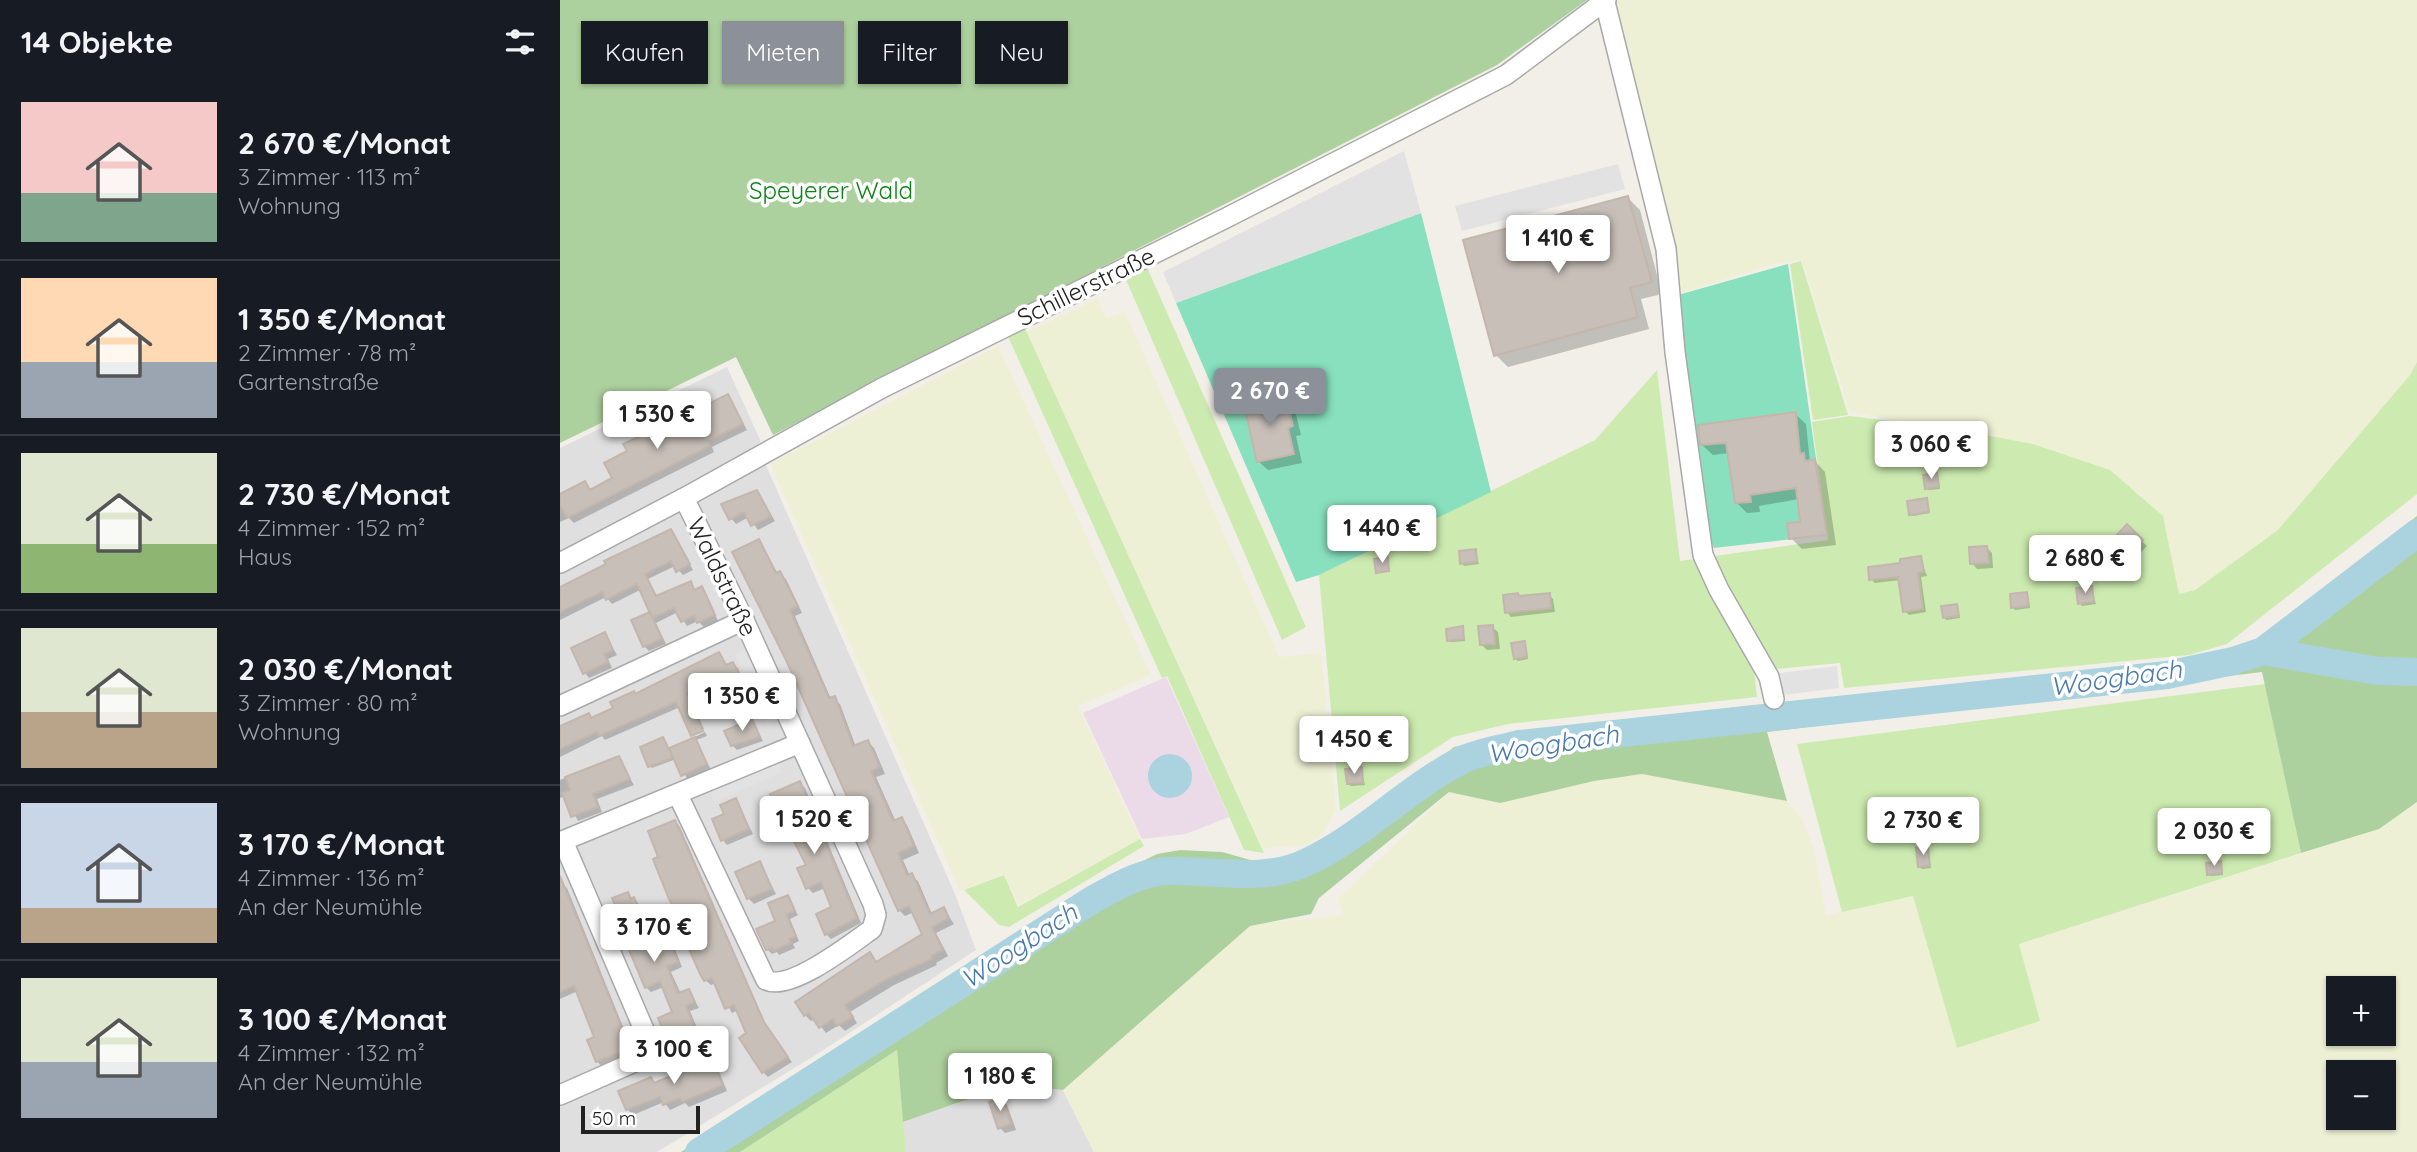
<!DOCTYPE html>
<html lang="de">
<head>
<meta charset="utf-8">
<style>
	body { margin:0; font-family:Quicksand,sans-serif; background:#242831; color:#f1f3f6; height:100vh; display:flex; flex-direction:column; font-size:26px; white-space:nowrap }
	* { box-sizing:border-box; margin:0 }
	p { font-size:23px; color:#9ea1a6 }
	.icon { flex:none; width:38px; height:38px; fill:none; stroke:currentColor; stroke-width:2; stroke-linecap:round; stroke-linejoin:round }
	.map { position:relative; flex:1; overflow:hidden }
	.side { display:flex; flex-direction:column; background:#171b24; width:560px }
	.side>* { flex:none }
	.top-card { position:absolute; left:21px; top:21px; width:665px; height:63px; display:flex; gap:14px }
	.buttons { position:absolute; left:1766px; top:976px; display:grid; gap:14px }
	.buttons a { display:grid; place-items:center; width:70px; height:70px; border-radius:0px; background:#171b24; box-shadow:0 2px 5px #0004; font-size:35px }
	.scale { position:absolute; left:21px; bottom:18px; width:119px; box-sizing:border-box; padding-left:7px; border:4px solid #222; border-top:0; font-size:19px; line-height:24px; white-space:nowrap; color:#222; -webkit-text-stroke:5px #fff; paint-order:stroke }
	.price { position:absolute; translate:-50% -60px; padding:0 16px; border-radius:7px; background:#fff; color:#222; font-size:23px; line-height:46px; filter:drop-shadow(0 2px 4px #0008) }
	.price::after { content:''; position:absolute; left:50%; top:42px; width:21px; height:16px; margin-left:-10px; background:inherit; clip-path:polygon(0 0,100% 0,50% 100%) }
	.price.selected { background:#8c9099; color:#fff }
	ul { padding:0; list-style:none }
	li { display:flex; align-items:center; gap:21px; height:175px; padding:0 21px }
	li+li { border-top:2px solid #363941 }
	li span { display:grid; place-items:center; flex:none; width:196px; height:140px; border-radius:0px; color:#555 }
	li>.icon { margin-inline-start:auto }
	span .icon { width:84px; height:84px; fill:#fffc; stroke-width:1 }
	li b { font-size:30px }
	h2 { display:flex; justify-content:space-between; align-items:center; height:84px; padding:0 21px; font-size:30px }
	.pill { padding:0 24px; border-radius:0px; background:#171b24; box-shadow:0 2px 5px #0004; font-size:24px; line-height:63px }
	.pill.selected { background:#8c9099; color:#fff }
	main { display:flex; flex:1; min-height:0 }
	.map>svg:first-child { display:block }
</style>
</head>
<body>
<main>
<section class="side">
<h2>14 Objekte<svg class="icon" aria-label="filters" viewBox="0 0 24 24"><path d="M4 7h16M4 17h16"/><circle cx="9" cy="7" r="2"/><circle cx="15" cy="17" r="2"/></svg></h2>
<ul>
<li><span style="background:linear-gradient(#f6c9c9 65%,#7fa58c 0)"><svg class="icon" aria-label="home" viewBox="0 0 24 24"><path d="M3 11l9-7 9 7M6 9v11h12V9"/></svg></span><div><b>2 670 €/Monat</b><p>3 Zimmer · 113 m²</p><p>Wohnung</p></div></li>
<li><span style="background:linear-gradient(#ffd9b3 60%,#9aa5b1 0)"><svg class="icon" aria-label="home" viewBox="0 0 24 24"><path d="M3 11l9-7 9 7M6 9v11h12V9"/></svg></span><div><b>1 350 €/Monat</b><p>2 Zimmer · 78 m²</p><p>Gartenstraße</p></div></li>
<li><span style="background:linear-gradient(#dfe7d0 65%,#8fb573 0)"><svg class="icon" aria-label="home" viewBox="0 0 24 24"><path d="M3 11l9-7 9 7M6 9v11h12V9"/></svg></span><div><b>2 730 €/Monat</b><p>4 Zimmer · 152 m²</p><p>Haus</p></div></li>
<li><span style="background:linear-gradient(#dfe7d0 60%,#b9a48a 0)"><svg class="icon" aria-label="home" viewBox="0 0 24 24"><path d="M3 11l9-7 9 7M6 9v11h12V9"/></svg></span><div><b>2 030 €/Monat</b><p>3 Zimmer · 80 m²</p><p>Wohnung</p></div></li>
<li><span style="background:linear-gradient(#c9d6e8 75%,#b9a48a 0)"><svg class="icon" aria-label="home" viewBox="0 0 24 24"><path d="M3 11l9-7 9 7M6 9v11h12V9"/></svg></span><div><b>3 170 €/Monat</b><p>4 Zimmer · 136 m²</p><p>An der Neumühle</p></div></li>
<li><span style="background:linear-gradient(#dfe7d0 60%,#9aa5b1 0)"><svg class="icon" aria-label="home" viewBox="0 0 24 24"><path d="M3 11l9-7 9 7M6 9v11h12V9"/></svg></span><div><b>3 100 €/Monat</b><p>4 Zimmer · 132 m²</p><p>An der Neumühle</p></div></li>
</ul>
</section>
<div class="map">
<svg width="1857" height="1152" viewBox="0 0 1857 1152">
	<rect width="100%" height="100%" fill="#f2efe9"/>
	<g fill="#e0dfdf">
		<path d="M167,367L201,442L197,445L395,894L416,950L254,1056L97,1152H0V448Z"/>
		<path d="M448,1085L503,1090L534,1152H346L343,1122Z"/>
	</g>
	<path fill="#ebdbe8" d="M606,677L669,817L626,834L582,839L523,713Z"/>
	<g fill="#eef0d5" fill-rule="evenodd">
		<path d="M1058,0H1857V362L1850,375L1718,530L1635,590L1619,594L1603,516L1550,470L1473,444L1290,412L1242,260L1215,264L1118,294L1058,20Z"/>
		<path d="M537,299L546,318L565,312L719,657L761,653L776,809L762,835L747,845L703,848L466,332Z"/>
		<path d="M438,346L591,675L518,706L580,839L459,905L444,874L400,891L210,464Z"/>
		<path d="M1082,774L1227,801L1242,819L1253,845L1266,915L1353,896L1397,1048L1458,944L1819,829L1857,802V1152H534L503,1090L690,925L783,915L778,899L889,792L940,802L1035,781ZM1778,989H1824V1034H1778ZM1778,1073H1824V1118H1778Z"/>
	</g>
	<g fill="#cdebb0">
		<path d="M1241,261L1288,415L1253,420L1230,264Z"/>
		<path d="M586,265L746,627L722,640L564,275Z"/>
		<path d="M463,324L704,853L684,850L607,676L602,678L446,332Z"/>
		<path d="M1857,362V494L1667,644L1629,655L1284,688L1280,663L1194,671L1197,697L948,724L893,737L780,811L759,575L1035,440L1097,370L1120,561L1268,540L1252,422L1290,416L1387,428L1473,444L1550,470L1603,516L1619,594L1635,590L1718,530L1850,375Z"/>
		<path d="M1705,684L1741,853L1459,944L1480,1021L1397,1048L1353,896L1282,912L1237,744Z"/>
		<path d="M580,839L584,846L449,927L439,925L404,890L444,875L458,907Z"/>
		<path d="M337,1050L346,1152H180Z"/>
	</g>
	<g fill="#add19e">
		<path d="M0,0H1027L937,65L213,435L176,357L0,443Z"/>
		<path d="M1857,516V802L1819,829L1741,853L1702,672L1207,732L1227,801L1082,774L1034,781L940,803L889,792L759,898L751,914L690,926L503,1090L448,1085L343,1122L337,1050L180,1152H121L544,880L597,854L620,850L662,852L708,865L745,860L778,841L894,747L956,732L1223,702L1664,660L1697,639Z"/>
	</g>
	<g fill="#88e0be">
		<path d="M861,213L931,492L759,575L736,582L616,303Z"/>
		<path d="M1228,264L1267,535L1154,548L1148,534L1118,295Z"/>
	</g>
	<g fill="#e2e2e2">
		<path d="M844,151L861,213L616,303L603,272Z"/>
		<path d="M1058,164L1065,189L902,231L895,206Z"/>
		<path d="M187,649L218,720L207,725L175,654Z"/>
		<path d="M1277,666L1279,688L1223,695L1220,673Z"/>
		<path d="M217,760L222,772L154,802L149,790Z"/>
	</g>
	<circle fill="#aad3df" cx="610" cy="776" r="22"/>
	<g fill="#0003">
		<path d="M1068,198L1080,210L1102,294L1081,299L1089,329L948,367L936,355Z"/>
		<path d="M168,396L187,430L152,447L154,452L14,523L9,518L0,522V495L25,483L31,491L54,479L115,423L114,398L126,417Z"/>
		<path d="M725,398L734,406L741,435L736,436L742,463L708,470L699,462L687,407Z"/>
		<path d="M1235,414L1246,424L1250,462L1255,461L1265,472L1276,545L1242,549L1231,538L1242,523L1239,499L1199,506L1200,512L1187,513L1177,503L1169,453L1153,455L1142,445Z"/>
		<path d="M1377,475L1380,489L1369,490L1366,488Z"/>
		<path d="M197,492L215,521L198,530L189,517L176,524L171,518Z"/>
		<path d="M1366,500L1370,513L1353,516L1351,514Z"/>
		<path d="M1567,527L1587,546L1577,556L1557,537Z"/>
		<path d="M111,531L133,570L123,575L115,566L88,579L97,597L130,583L136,591L141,588L146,593L158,621L144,627L138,621L127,626L118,612L96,623L106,644L89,651L84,646L89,614L95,619L82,589L52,604L46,597L0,620V590Z"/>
		<path d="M199,541L218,574L226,579L242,613L235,616L271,699L280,704L296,747L308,742L314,748L325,774L316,777L336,822L341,819L347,825L359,853L343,860L350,876L358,881L372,914L384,909L394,924L376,933L388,956L376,963L377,965L334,985L290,1012L297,1023L285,1031L279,1025L266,1033L255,1019L251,1021L245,1015L237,1003L310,955L317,963L364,934L354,912L345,916L339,910L265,742L175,552Z"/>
		<path d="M1427,548L1432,553L1433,568L1417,569L1412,563Z"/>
		<path d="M915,551L919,564L904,566L902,563Z"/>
		<path d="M1360,558L1367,576L1361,577L1366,612L1349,615L1345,611L1340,580L1315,583L1311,579Z"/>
		<path d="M1531,588L1536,604L1522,606L1520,603Z"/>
		<path d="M1467,594L1470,608L1455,610L1453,607Z"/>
		<path d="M989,595L993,599L995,612L951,617L947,612Z"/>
		<path d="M1396,606L1400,618L1386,620L1384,617Z"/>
		<path d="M932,627L938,632L940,649L927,650L922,645Z"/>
		<path d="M902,628L905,641L891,642L888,640Z"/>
		<path d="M45,635L57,655L48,659L52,668L29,678L25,673Z"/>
		<path d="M964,643L968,659L958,661L955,658Z"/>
		<path d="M159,654L167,666L173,664L178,668L185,685L164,695L157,685L130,698L144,729L132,734L120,707L45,740L42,736L0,757V728L28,715L33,719L55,709Z"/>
		<path d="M192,721L203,741L177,750L172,745Z"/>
		<path d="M145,732L147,736L136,740L151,770L128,780L116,759L92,768L90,766L103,739L109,750Z"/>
		<path d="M791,746L794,761H785L783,759Z"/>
		<path d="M58,758L74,785L37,799L42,812L18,821L5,796L0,798V780Z"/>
		<path d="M801,769L805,785L791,786L788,784Z"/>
		<path d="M240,783L245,788L301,923L271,939L266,934L273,908L265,888L253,893L248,888L249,865Z"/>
		<path d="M176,800L193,834L167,845L163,840L166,815Z"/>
		<path d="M115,822L120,827L208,1030L232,1062L208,1077L203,1072L178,1010L172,1013L156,983L151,985L145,980L139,944L128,917L124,918L119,913L100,858Z"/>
		<path d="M1368,849L1371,868L1362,869L1359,867Z"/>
		<path d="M200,863L216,894L194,904L188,898Z"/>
		<path d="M1660,863L1663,875L1651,876L1649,874Z"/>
		<path d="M0,883L7,888L74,1054L42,1067L37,1061V1038L18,991L0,999Z"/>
		<path d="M68,894L79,904L95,944L108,939L113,944L122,967L111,972L121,994L129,991L139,1008L130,1011L139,1033L113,1044L108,1039L115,1013L104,987L91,992L86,987Z"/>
		<path d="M227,897L238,915L230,919L239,941L233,944L235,948L219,955L217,952L212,954L207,949Z"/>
		<path d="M153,1042L159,1055L149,1059L157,1067L167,1091L129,1107L125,1103L110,1110L104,1102L73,1115L68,1110L60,1092L91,1079L96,1084L151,1061L147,1057Z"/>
		<path d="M442,1099L447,1105L456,1130L445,1133L440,1128Z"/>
	</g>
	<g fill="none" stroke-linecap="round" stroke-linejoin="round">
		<g stroke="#aad3df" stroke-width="28">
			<path d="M1703,651L1857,533"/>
			<path d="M139,1152L532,900C556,887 581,871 610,871C656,870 704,883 747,862C803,836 847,788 902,760C919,752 941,749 959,744L1607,675L1673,661L1703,651L1818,671L1857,672"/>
		</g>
	</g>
	<g fill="#c7bfb8" stroke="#c4b6ab" stroke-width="2">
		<path d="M1068,196L1092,282L1070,288L1078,317L934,356L903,240Z"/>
		<path d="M168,394L183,424L148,441L150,446L7,518L0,505V494L25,481L30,490L52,478L44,463L67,451L63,444L112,422L102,402L114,396L124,416Z"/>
		<path d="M726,396L733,426L728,428L734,454L697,462L684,405Z"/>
		<path d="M1236,412L1240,454L1244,453L1245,461L1255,459L1267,535L1229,539L1227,523L1240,522L1236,488L1190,495L1191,502L1175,503L1166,443L1140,445L1138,425Z"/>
		<path d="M1377,473L1379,487L1365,489L1363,475Z"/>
		<path d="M197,490L211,516L191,526L184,512L169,520L161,504Z"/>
		<path d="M1367,498L1369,512L1349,515L1347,501Z"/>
		<path d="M1567,524L1583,540L1571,552L1555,537Z"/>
		<path d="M111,529L130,564L116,572L111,561L85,574L96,596L131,581L134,590L142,586L155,615L137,623L134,616L121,622L114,608L92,618L77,584L46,600L42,592L0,612V587L46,564L44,561Z"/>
		<path d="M199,539L216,573L220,571L238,606L230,610L269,698L275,696L293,746L308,740L320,767L311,771L333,821L342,817L354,846L338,853L347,875L352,873L370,914L384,907L389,918L372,927L383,950L371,956L372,959L327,979L285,1005L293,1017L277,1026L273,1019L259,1028L249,1013L244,1016L235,1002L310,952L316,962L362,934L349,906L338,911L226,660L172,552Z"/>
		<path d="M1427,546L1429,563L1410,564L1409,547Z"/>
		<path d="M916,549L917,562L900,564L899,551Z"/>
		<path d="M1361,556L1364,572L1358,573L1363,609L1343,612L1338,577L1309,580L1308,567L1340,563V559Z"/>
		<path d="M828,557L829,571L816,573L814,559Z"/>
		<path d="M1532,586L1534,602L1518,604L1516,588Z"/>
		<path d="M1467,592L1469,606L1451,608L1450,594Z"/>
		<path d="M958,593L959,596L990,593L991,608L945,613L943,595Z"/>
		<path d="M1397,604L1399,616L1383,618L1381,606Z"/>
		<path d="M90,612L102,639L83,647L71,620Z"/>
		<path d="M933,625L935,644L920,645L918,626Z"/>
		<path d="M903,626L904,639L887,641L886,629Z"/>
		<path d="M45,632L53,650L44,654L48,662L23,674L11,648Z"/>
		<path d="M965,641L967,657L954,659L951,643Z"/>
		<path d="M159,652L166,665L173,662L182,680L158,691L153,681L127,693L143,731L131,736L116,702L39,736L37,732L0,749V726L29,713L31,718L53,708L50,702L74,691L75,694Z"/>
		<path d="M192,719L200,737L171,746L164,731Z"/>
		<path d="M103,737L113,758L88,767L80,747Z"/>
		<path d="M135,737L147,764L121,776L109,748Z"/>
		<path d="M792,744L793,759L781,760L780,745Z"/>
		<path d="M59,756L70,779L33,794L38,807L11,817L2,793L10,790L5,777Z"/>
		<path d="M802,767L803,783L787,784L785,769Z"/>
		<path d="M240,781L297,918L265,935L256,914L271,907L261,882L246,889L237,868L246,865L210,794Z"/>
		<path d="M176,798L189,829L161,841L152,819L164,814L160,805Z"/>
		<path d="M115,820L204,1022L228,1057L202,1073L179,1038L186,1033L174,1005L165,1009L152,978L144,981L140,974L128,947L137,943L124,911L118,914L109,899L96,867L93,859L98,857L88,831Z"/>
		<path d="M1368,847L1370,866L1358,867L1356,848Z"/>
		<path d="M200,861L212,889L187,899L175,872Z"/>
		<path d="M1661,861L1662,873L1647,875L1646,863Z"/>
		<path d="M0,876L70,1048L36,1062L27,1040L34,1037L14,986L0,992Z"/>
		<path d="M68,892L71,899L74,897L93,943L108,937L118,962L107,966L118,993L129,989L135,1002L126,1006L135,1028L107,1040L98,1018L112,1012L100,982L85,988L51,907L55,905L52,898Z"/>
		<path d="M228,895L235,911L226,914L236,936L229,939L231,943L213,951L212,948L206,950L196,929L215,921L208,903Z"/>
		<path d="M153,1040L158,1052L145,1058L140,1046Z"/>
		<path d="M152,1059L163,1085L122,1102L120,1098L103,1105L100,1097L66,1110L58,1091L91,1077L94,1083Z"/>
		<path d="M442,1097L451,1124L438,1129L429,1102Z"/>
	</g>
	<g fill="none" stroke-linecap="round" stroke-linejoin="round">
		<g stroke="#a9a9a9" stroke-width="22">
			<g id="street">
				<path d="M1045,2L1106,249L1115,352L1143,555L1159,590L1209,677L1214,699"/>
				<path d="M0,563L124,498L322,388L666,218L946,75L1046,0"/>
				<path d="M0,706L184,620"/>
				<path d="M118,795L206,980C230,992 291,944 312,929L316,915L313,904L184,620L124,498"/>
				<path d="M0,842L240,743"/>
				<path d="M0,1095L79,1060L86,1051L88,1039L3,841"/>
			</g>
		</g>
		<use href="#street" stroke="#fff" stroke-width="19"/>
	</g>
	<g text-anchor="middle" stroke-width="7" stroke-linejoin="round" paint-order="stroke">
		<g font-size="24" fill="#0c8416" stroke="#fff">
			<text x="271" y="199">Speyerer Wald</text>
		</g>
		<g font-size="24" fill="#222" stroke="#fff">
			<text transform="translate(526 287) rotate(-26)" y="8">Schillerstraße</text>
			<text transform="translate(162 577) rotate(64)" y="8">Waldstraße</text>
		</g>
		<g font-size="26" font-style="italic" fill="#4a7aab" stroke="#fff">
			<text transform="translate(1556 678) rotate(-8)" y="9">Woogbach</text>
			<text transform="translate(993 744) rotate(-9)" y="9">Woogbach</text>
			<text transform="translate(459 946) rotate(-33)" y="9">Woogbach</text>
		</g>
	</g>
</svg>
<div class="buttons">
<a>+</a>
<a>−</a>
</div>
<div class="scale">50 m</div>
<b class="price" style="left:998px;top:275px">1 410 €</b>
<b class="price selected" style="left:710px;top:428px">2 670 €</b>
<b class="price" style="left:97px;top:451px">1 530 €</b>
<b class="price" style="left:1371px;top:481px">3 060 €</b>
<b class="price" style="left:822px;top:565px">1 440 €</b>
<b class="price" style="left:1525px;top:595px">2 680 €</b>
<b class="price" style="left:182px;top:733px">1 350 €</b>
<b class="price" style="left:794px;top:776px">1 450 €</b>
<b class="price" style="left:254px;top:856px">1 520 €</b>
<b class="price" style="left:1363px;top:857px">2 730 €</b>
<b class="price" style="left:1654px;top:868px">2 030 €</b>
<b class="price" style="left:94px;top:964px">3 170 €</b>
<b class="price" style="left:114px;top:1086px">3 100 €</b>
<b class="price" style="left:440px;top:1113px">1 180 €</b>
<div class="top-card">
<a class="pill">Kaufen</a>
<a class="pill selected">Mieten</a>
<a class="pill">Filter</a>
<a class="pill">Neu</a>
</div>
</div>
</main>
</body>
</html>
